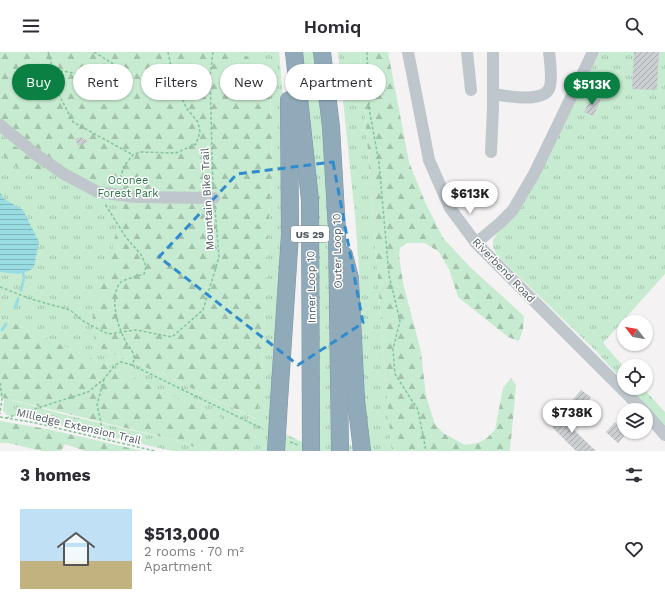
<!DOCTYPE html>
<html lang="en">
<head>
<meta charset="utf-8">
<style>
	body { margin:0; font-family:"Work Sans",sans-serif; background:#f7f7f7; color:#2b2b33; height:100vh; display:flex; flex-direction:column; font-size:15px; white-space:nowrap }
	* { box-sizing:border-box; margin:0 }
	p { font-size:13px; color:#7c7c81 }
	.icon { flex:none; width:22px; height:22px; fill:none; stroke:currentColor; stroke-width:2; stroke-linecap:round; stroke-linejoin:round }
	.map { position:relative; height:399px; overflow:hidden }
	.side { display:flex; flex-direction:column; background:#fff; flex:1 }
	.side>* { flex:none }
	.hud { position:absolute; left:12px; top:12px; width:400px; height:36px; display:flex; gap:8px }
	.needle { width:26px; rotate:301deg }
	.tools { position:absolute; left:617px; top:263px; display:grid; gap:8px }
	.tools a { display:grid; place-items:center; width:36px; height:36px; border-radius:50%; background:#fff; box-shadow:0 1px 3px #0004; font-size:20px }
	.price { position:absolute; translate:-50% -34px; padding:0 9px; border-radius:14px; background:#fff; color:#222; font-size:13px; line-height:26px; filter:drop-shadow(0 1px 2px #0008) }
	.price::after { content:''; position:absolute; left:50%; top:24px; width:12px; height:9px; margin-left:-6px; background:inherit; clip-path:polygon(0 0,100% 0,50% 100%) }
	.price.active { background:#0b8043; color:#fff }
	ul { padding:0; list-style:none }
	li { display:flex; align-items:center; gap:12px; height:100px; padding:0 20px }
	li+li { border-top:1px solid #e1e1e2 }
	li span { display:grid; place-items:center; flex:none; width:112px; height:80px; border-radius:0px; color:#555 }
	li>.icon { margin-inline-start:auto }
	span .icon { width:48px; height:48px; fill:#fffc; stroke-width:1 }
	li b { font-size:17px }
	h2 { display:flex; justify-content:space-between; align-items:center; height:48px; padding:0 20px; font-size:17px }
	.pill { padding:0 14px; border-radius:18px; background:#fff; box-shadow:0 1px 3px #0004; font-size:14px; line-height:36px }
	.pill.active { background:#0b8043; color:#fff }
	header { display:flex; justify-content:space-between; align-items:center; height:52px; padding:0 20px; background:#fff; font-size:18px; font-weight:600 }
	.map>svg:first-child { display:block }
</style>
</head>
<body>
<header><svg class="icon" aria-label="menu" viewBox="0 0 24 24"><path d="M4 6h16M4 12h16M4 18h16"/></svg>Homiq<svg class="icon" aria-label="search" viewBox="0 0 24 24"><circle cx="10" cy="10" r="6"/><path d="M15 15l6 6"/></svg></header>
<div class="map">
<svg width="665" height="399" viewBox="0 0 665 399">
	<defs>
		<pattern id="grass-tufts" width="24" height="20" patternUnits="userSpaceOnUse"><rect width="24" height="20" fill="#c7ebd0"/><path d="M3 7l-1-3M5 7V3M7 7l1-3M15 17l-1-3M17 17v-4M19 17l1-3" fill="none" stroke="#a4c1ac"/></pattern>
		<pattern id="forest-firs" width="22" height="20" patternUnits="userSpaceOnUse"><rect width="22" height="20" fill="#c7ebd0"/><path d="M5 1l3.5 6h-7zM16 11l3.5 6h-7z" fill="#a4c1ac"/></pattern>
		<pattern id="water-rules" width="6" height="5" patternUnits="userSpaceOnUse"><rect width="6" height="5" fill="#99dde2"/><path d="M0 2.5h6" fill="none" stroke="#7fb6ba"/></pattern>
		<pattern id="building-hatch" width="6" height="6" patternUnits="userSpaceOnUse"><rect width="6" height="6" fill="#cccfd2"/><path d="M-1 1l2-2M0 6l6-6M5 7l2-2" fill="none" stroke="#a8abae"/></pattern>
	</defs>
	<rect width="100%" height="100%" fill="#f4f2f2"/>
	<g fill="url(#grass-tufts)" fill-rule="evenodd">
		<path d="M0,0H279L283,47L285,126L271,375L319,398L301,0H314L327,120L329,163L331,382L361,399H254V381L0,265ZM270,39L272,106L262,320L256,367L166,324L95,294Z"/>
		<path d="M338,0H360L391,394L393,399H369L365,382L359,280L360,231L355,163Z"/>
		<path d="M600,0H665V222L603,291L624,315V330L596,299L497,203L493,195V188L496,183L519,157L532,137Z"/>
		<path d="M629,336H643L665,360V376Z"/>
		<path d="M4,346L70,364L182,390L204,399H172L43,369L7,363L3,359Z"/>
	</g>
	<g fill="url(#forest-firs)">
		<path d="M0,0H241L250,7L253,22L270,39L272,106L262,320L257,367L166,324L95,294L92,256L109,214L120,160L110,134L84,127L0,80Z"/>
		<path d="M360,0H388L409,110L425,150L443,186L470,215L524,264L523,277L519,289L508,285L458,245L449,217L439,200L425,191H407L400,196L399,204L403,231L421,300L426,344L435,372L443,381L465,393L478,391L487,386L495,378L503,336L511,326L516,333L510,399H393L391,394Z"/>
		<path d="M0,84L8,89L44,117L34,126L27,119L17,115L0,101Z"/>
		<path d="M0,265L255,381L254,399H204L182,390L0,345Z"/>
		<path d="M0,369L47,377L143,399H85L65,392L61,399H42L8,391H0Z"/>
	</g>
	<path fill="url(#water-rules)" d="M0,140L4,147L23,158L39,190L34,215L29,219L18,222L0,220Z"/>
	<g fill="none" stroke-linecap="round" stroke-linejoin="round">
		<g stroke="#99dde2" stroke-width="3">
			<path d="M21,238L24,226L23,221"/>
			<path d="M15,256L18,247"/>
			<path d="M2,278L6,272"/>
		</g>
	</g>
	<g fill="url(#building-hatch)">
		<path d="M634,0H659L657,38L632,37Z"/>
		<path d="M592,44L601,48L593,64L584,60Z"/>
		<path d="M81,85L89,90L78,94L75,87Z"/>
		<path d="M581,338L591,345L580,359L570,351Z"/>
		<path d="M570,363L580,371L574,378L596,399H576L552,375L561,365L564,368Z"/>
		<path d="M615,370L625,380L624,384L618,391L606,380Z"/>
	</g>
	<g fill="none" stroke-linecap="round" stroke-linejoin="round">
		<g stroke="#7b95a5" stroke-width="18">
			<g id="highway">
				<path d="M294,0L310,148L311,399"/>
				<path d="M322,0L331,75L337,179L340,399"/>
				<path d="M344,203L350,226L356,348L362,399"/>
				<path d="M279,349L290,182L289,48"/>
			</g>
		</g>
		<g stroke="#83c59b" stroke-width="1.5" stroke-dasharray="3 2" stroke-linecap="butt">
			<path d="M48,0L54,21"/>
			<path d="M94,0L112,11L116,16L105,26L61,19L54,22L57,39L73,70L133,103"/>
			<path d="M213,0L210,24L213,136"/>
			<path d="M367,0L369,56L379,111L389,223L400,269L393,297L395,322L418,358L426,399"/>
			<path d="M119,131L124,114L133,103L140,100L176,101L196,92L200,80L198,70L187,57L174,30L168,0"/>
			<path d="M0,235L31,247L70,258L83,269L108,282L136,278L172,285L203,258L219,205L215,157"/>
			<path d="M132,313L263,377"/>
			<path d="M104,327L97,353L102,376L110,389"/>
			<path d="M0,331L2,346L0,362"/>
			<path d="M0,365L31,370L155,399"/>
			<path d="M6,366L88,340L104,327L115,313L121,310L132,313C133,310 135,308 134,304C133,298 126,292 124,286C117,273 109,242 121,230C125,227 138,224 144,222L146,215L142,204L125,184L105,152"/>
			<path d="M290,390L298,393"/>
		</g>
		<g stroke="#bfc7cc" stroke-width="12">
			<path d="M408,0L429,108L450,156L476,191L643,358"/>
			<path d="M467,0L471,38"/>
			<path d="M493,42C506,44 542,51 549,37C553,29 550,9 549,0"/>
			<path d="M0,73L38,104L64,122L98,140L135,145L214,146"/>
			<path d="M491,100L493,56V0"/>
			<path d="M476,191L500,171L513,158L534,122L593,0"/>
			<path d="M646,361L665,383"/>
		</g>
		<use href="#highway" stroke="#90aab9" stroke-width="17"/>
		<g stroke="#7b95a5" stroke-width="18" stroke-linecap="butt">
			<path id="highway-bridge" d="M276,399L279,349"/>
		</g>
		<use href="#highway-bridge" stroke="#90aab9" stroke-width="17"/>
	</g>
	<path fill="none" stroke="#318cce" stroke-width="3" stroke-dasharray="8 5" stroke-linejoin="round" d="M333,110L363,271L298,313L159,205L237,122Z"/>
	<g text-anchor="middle" stroke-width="3" stroke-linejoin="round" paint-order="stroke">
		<rect fill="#fff" stroke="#82898e" stroke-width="1" x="291" y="174" width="38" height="16" rx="3"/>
		<g font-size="10" font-weight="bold" fill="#4c575d">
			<text x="310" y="186">US 29</text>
		</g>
		<g font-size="11" fill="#247642" stroke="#fff">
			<text x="128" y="132">Oconee<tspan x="128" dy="13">Forest Park</tspan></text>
		</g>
		<g font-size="11" fill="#4c575d" stroke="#fff">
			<text transform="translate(207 147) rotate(-93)" y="4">Mountain Bike Trail</text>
			<text transform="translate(337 199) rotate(-91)" y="4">Outer Loop 10</text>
			<text transform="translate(504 218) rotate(46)" y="4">Riverbend Road</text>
			<text transform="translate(311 235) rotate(-91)" y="4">Inner Loop 10</text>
			<text transform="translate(79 374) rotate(13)" y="4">Milledge Extension Trail</text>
		</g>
	</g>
</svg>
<div class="tools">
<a><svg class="needle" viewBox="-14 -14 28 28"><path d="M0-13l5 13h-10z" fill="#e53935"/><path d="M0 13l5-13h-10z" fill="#7c7c81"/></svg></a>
<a><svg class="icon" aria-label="locate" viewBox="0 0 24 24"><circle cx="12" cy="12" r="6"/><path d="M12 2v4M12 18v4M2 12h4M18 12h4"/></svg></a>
<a><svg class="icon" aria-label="layers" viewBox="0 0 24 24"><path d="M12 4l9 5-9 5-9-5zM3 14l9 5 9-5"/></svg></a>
</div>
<b class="price active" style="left:592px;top:54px">$513K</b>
<b class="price" style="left:470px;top:163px">$613K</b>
<b class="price" style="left:572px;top:382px">$738K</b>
<div class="hud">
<a class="pill active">Buy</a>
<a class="pill">Rent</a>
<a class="pill">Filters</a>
<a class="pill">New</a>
<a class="pill">Apartment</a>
</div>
</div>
<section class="side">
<h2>3 homes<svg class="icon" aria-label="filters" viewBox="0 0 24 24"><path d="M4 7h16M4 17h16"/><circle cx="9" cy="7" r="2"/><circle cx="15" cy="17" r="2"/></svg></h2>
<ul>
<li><span style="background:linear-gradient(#bfe0f5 65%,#c2b280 0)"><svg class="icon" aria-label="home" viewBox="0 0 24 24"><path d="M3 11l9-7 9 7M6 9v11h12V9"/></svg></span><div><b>$513,000</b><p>2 rooms · 70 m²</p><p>Apartment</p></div><svg class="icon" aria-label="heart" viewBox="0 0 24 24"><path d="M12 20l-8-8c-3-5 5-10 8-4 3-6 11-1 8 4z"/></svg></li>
</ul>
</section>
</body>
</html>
